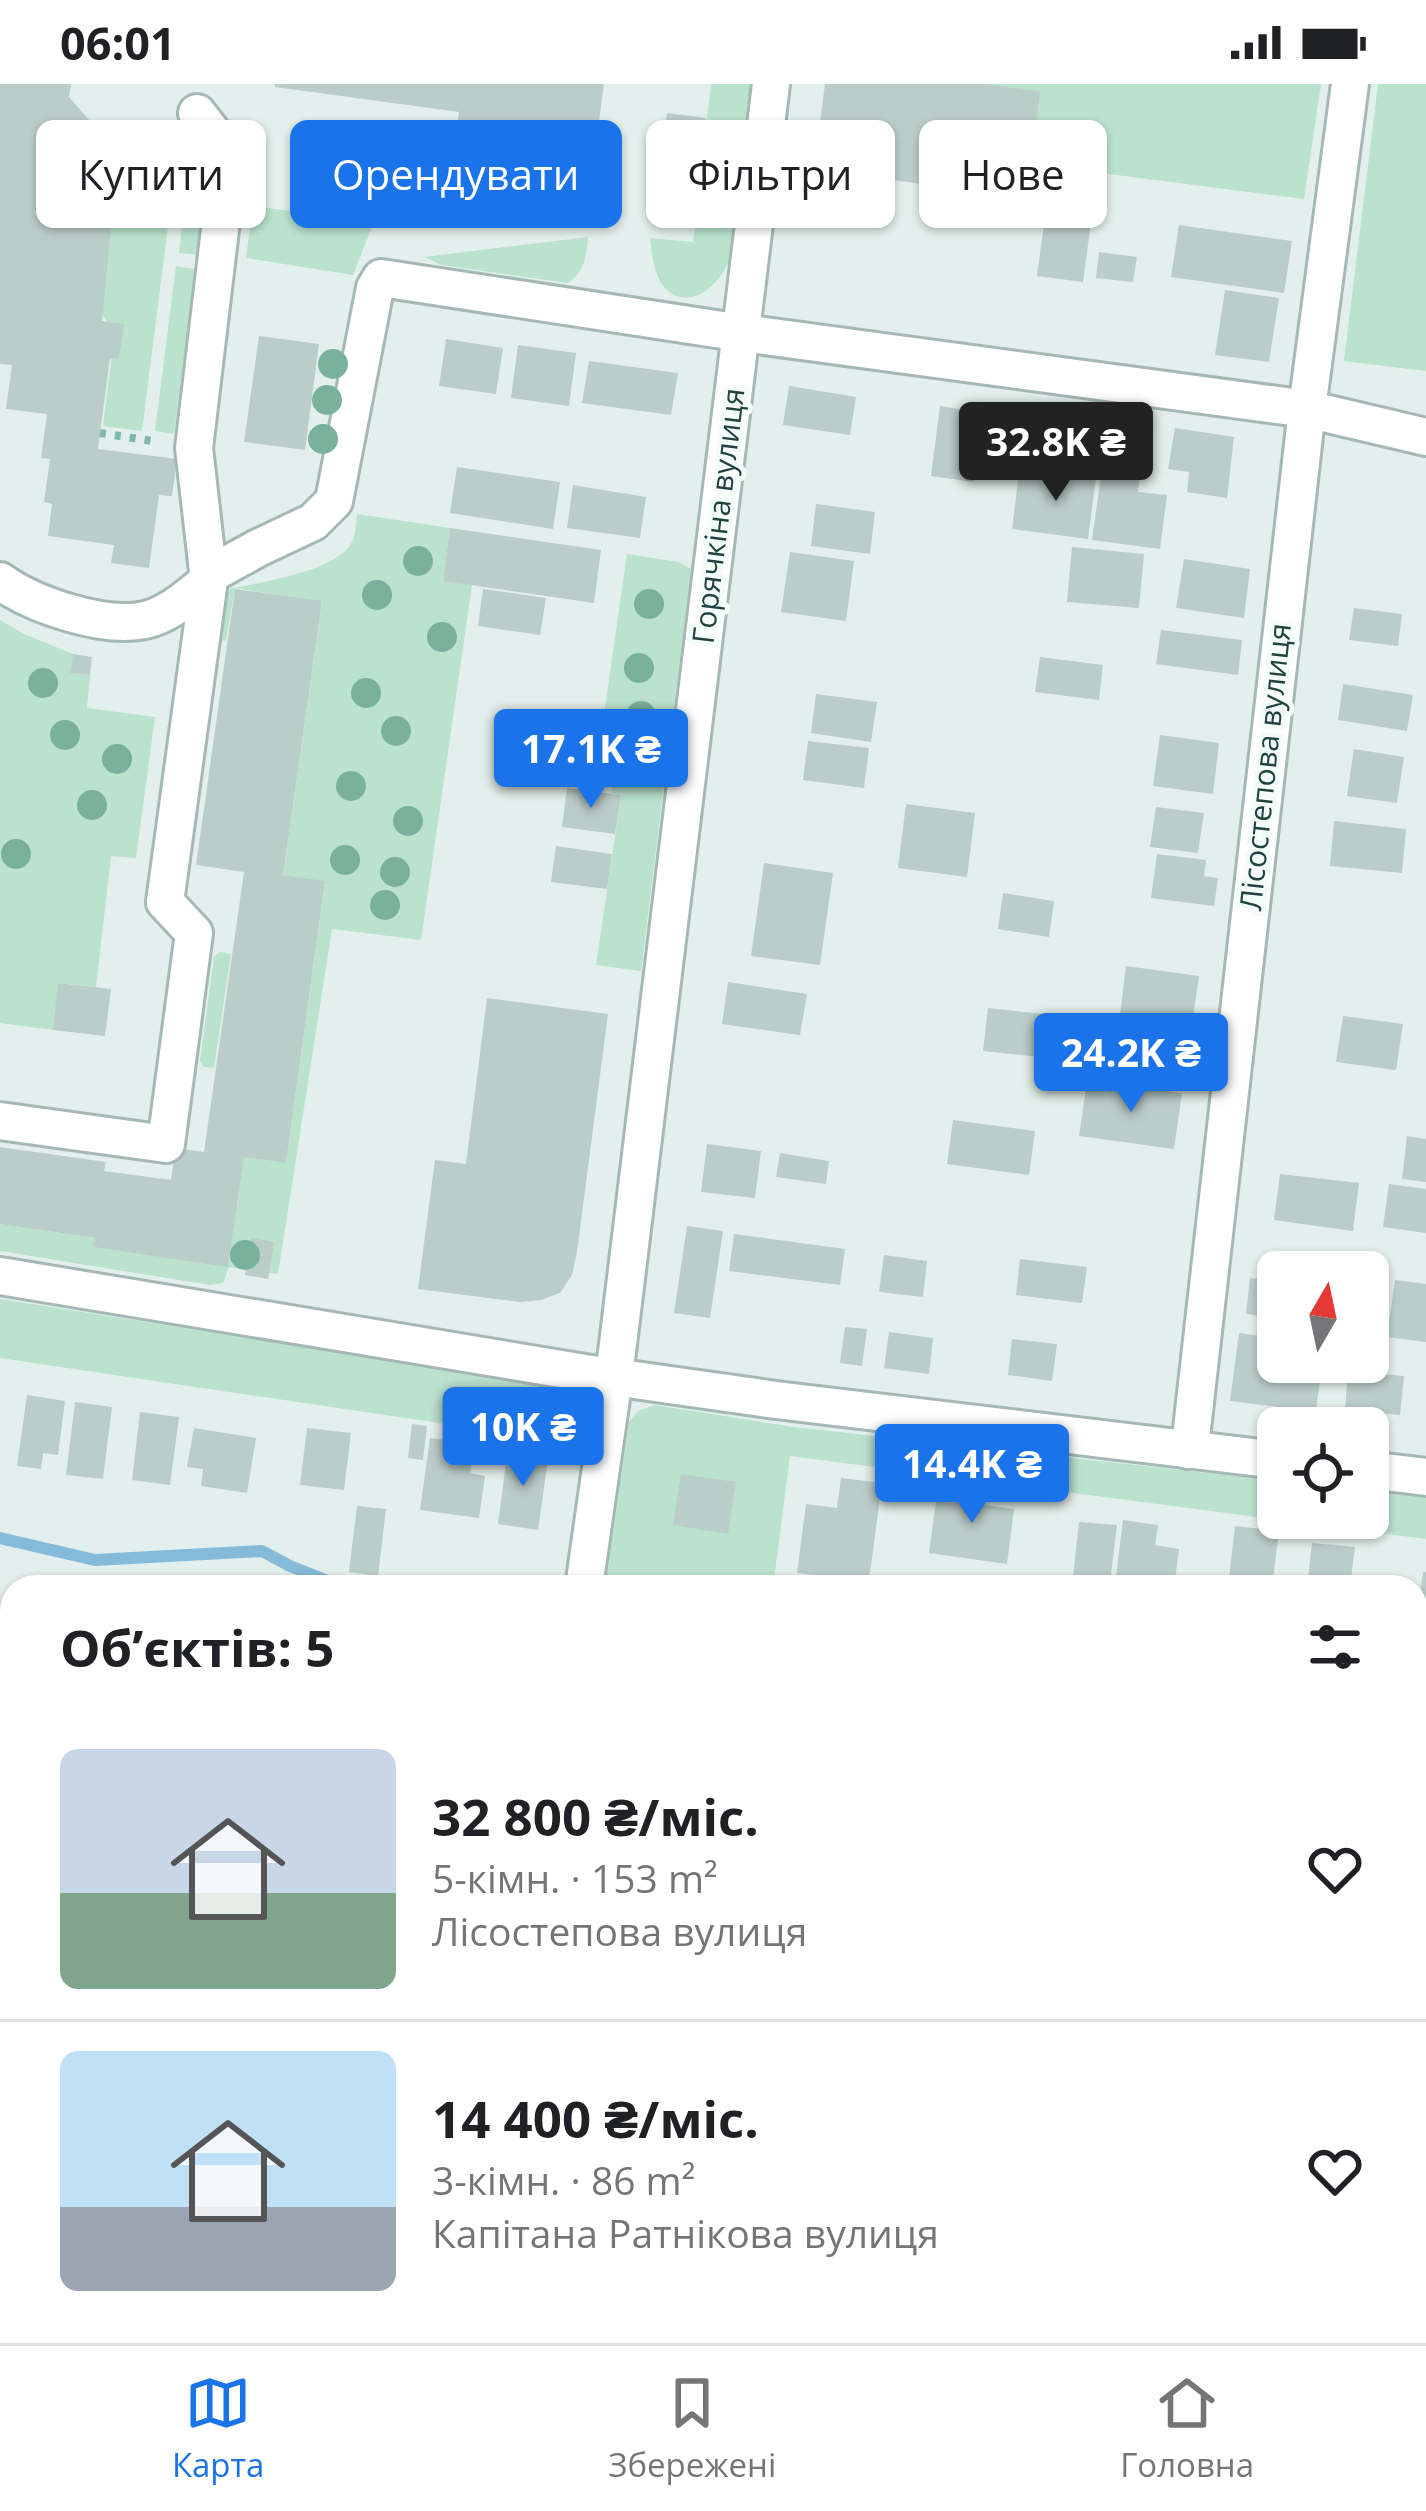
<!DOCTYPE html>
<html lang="uk">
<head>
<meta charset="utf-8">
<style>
	body { margin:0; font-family:"Open Sans",sans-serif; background:#f6f6f6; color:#202124; height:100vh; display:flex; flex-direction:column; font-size:45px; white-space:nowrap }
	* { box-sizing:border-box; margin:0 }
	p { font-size:39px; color:#757577 }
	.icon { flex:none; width:66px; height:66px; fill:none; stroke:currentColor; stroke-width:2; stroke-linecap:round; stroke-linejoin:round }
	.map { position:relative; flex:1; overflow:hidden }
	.side { position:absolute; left:0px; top:1491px; width:1428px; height:768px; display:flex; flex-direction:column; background:#fff; border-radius:36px 36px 0 0; box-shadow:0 3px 9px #0004 }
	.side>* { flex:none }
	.top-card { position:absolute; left:36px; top:36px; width:1356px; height:108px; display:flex; gap:24px }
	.needle { width:78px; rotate:9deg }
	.controls { position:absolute; left:1257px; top:1167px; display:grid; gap:24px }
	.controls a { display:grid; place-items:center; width:132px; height:132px; border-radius:18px; background:#fff; box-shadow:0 3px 9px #0004; font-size:60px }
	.price { position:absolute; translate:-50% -102px; padding:0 27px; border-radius:12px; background:#1a73e8; color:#fff; font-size:39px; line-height:78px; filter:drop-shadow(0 3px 6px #0008) }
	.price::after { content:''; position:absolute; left:50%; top:72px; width:36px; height:27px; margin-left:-18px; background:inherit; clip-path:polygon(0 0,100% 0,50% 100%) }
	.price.selected { background:#222; color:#fff }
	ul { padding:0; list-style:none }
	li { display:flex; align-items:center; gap:36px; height:300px; padding:0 60px }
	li+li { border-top:3px solid #e0e0e0 }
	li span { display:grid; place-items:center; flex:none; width:336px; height:240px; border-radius:18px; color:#555 }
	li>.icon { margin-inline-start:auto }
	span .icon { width:144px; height:144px; fill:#fffc; stroke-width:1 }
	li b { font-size:51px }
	h2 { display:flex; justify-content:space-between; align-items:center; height:144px; padding:0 60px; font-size:51px }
	.tag { padding:0 42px; border-radius:18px; background:#fff; box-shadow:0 3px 9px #0004; font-size:42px; line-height:108px }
	.tag.selected { background:#1a73e8; color:#fff }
	.status { display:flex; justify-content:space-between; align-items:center; height:84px; padding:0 60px; background:#fff; direction:ltr }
	.status svg { height:33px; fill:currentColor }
	.menu { display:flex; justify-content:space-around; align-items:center; height:168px; border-top:3px solid #e0e0e0; background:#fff; font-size:33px; color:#757577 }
	.menu a { display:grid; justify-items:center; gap:6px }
	.menu .selected { color:#1a73e8 }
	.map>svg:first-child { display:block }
</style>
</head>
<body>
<div class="status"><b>06:01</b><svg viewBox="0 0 49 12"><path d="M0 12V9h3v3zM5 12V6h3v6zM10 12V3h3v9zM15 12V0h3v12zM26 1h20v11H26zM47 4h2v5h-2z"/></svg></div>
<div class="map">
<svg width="1426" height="2259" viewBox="0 0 1426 2259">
	<rect width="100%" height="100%" fill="#e3efec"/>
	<g fill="#bae2cd">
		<path d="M711,0H751C746,40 742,80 738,120C735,140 735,166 726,183C717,201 695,221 674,211C655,202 652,173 650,154L693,158Z"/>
		<path d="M984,0H1321L1304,115L1031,80Z"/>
		<path d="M1378,0H1426V287L1344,277Z"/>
		<path d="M119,64L177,71L142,347L103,342L114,252L99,223Z"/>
		<path d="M191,70L211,73L199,171L179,169Z"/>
		<path d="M253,122L374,138L353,191L246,174Z"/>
		<path d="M588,153C587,171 584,190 567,199L442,181L424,173Z"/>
		<path d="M176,182L195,185L174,350L155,347Z"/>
		<path d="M357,430L450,444L443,496L472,501L421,856L332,845L278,1190L229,1183L223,1199L210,1201L0,1167V1140L95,1154L94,1163L228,1182L244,1073L286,1079L325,798L283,791L322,518L235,504L226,557L215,555L218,507C250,500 337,489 352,458C356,451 356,437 357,430Z"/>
		<path d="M627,470L679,478L691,485L641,887L596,881L621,712L611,709L620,649L602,645Z"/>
		<path d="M0,536L24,550L73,570L71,589L90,591L87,624L155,633L136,774L111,772L96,903L59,899L53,946L0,939Z"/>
		<path d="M220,868L231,870L214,984L204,983L200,977L214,873Z"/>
		<path d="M0,1215L572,1305L579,1309L580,1316L574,1359L0,1274Z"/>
		<path d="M654,1321L794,1343L1278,1397V1434H1368V1407L1426,1414V1455L790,1372L773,1503H605L629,1338L638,1327Z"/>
		<path d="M486,2247H626L625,2259H484Z"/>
	</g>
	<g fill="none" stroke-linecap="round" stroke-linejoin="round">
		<path stroke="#85bbda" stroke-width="12" d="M0,1454L95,1476L262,1467L290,1482L343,1503"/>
	</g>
	<g fill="#bbcdc9">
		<path d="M0,0H71L69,13L118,69L102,237L124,240L119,275L110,274L98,365L177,375L172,412L159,411L149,484L111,479L114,461L48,452L52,420L44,418L50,375L41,374L47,330L6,325L12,281L0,280Z"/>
		<path d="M275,0H604L589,111L451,92L459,28L275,3Z"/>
		<path d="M825,0H984L1040,7L1031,80L1013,78L1009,111L814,86Z"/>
		<path d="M667,29L706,34L697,100L658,95Z"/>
		<path d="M1046,125L1092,131L1083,198L1037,192Z"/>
		<path d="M1179,141L1292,157L1284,209L1171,193Z"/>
		<path d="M1099,168L1137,173L1133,198L1096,194Z"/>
		<path d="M1225,206L1279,214L1269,278L1215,271Z"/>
		<path d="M259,252L319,260L305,366L244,358Z"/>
		<path d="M446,255L503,264L496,310L439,302Z"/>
		<path d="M518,261L576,269L569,322L511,314Z"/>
		<path d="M589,277L678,289L671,331L582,319Z"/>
		<path d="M789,302L856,313L850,351L783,341Z"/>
		<path d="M940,322L984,329L974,398L931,392Z"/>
		<path d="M1175,344L1234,353L1227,414L1187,408L1189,388L1168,385Z"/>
		<path d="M1104,370L1142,375L1138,408L1167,411L1160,465L1092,456Z"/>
		<path d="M457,383L560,398L553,445L450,429Z"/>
		<path d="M1074,383L1097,386L1088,455L1012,445L1019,389L1072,396Z"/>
		<path d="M573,401L646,413L640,454L567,444Z"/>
		<path d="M816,420L875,428L870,470L811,462Z"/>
		<path d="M450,444L601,466L594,519L443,497Z"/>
		<path d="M1072,463L1144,470L1139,524L1067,518Z"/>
		<path d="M790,468L854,477L846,537L781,528Z"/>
		<path d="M1184,475L1250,485L1244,534L1176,524Z"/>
		<path d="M235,505L322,517L283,791L325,797L286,1079L244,1073L228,1183L93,1163L95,1154L0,1140V1063L106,1078L104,1087L171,1096L176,1064L204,1068L244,788L196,781Z"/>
		<path d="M483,505L546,514L540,551L478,542Z"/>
		<path d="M1354,524L1402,530L1398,562L1349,556Z"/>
		<path d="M1161,546L1242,556L1238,591L1156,580Z"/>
		<path d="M73,570L92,573L90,591L70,589Z"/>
		<path d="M1040,573L1103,581L1099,616L1035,608Z"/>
		<path d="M1343,600L1413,611L1407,647L1338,636Z"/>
		<path d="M816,610L877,618L871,658L811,649Z"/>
		<path d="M573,641L620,648L614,684L567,677Z"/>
		<path d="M1160,651L1219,659L1213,710L1153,702Z"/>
		<path d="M808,657L869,664L864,704L803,696Z"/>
		<path d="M1354,665L1404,673L1397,719L1347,712Z"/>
		<path d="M567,704L621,711L615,750L562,743Z"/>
		<path d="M906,720L975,729L967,793L898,784Z"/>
		<path d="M1156,723L1204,729L1198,769L1150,763Z"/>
		<path d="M1334,737L1406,745L1402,789L1330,782Z"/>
		<path d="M556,762L612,770L607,805L551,798Z"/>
		<path d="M1157,770L1206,776L1204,792L1218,794L1214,822L1151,814Z"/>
		<path d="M764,779L833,789L820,881L751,872Z"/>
		<path d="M1003,809L1054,817L1049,853L998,845Z"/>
		<path d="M1126,882L1199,892L1192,940L1120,931Z"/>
		<path d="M728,898L807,910L800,951L722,940Z"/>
		<path d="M58,899L111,905L105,952L53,946Z"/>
		<path d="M487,914L608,930L577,1168L572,1191L560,1209L541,1216L520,1218L418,1205L435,1076L466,1080Z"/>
		<path d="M988,924L1073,933L1068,976L983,967Z"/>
		<path d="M1343,932L1403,940L1396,986L1336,978Z"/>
		<path d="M1087,997L1182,1009L1174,1065L1079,1052Z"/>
		<path d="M953,1036L1035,1047L1029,1091L947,1080Z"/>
		<path d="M1407,1052L1426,1055V1098L1402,1095Z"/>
		<path d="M707,1060L761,1067L755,1114L701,1108Z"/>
		<path d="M780,1069L829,1077L826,1100L776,1093Z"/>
		<path d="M1280,1090L1359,1099L1353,1147L1274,1136Z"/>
		<path d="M1389,1100L1426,1105V1149L1383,1143Z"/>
		<path d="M687,1142L723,1147L710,1234L674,1229Z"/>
		<path d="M734,1150L845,1165L840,1201L729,1187Z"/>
		<path d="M251,1154L274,1158L268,1195L245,1191Z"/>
		<path d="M884,1171L927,1177L923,1213L879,1208Z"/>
		<path d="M1020,1175L1087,1183L1082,1219L1016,1211Z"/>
		<path d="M1250,1194L1278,1197V1234L1246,1230Z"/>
		<path d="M1395,1196L1426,1200V1258L1387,1253Z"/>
		<path d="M845,1243L867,1245L862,1282L840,1279Z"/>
		<path d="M889,1248L933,1254L929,1290L884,1284Z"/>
		<path d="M1239,1249L1278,1254V1278H1322L1316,1328L1230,1317Z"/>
		<path d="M1012,1255L1057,1260L1052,1297L1008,1291Z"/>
		<path d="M1348,1287L1404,1292L1400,1331L1345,1326Z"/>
		<path d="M27,1311L65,1317L58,1371L43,1369L41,1385L17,1382Z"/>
		<path d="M75,1318L112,1323L103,1395L66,1391Z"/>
		<path d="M140,1328L179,1333L170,1401L132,1396Z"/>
		<path d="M412,1340L427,1342L423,1376L408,1374Z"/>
		<path d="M194,1344L256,1354L247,1409L201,1402L203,1385L187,1383Z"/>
		<path d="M307,1344L351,1349L344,1406L300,1401Z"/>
		<path d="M430,1354L473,1359L470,1389L485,1392L479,1434L420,1426Z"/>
		<path d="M508,1364L549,1369L538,1446L498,1440Z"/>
		<path d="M681,1390L736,1398L728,1450L673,1441Z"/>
		<path d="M841,1394L882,1399L869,1497L797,1489L806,1420L837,1424Z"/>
		<path d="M957,1394L987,1397L983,1421L1014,1425L1007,1480L929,1469L936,1417L954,1419Z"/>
		<path d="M357,1422L386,1425L378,1492L349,1488Z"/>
		<path d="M1123,1436L1158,1441L1155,1461L1179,1465L1174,1503L1115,1501Z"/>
		<path d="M1079,1438L1117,1441L1110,1498L1073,1494Z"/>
		<path d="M1235,1442L1279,1447L1272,1503H1228Z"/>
		<path d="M1312,1459L1355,1463L1350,1503H1307Z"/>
		<path d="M1423,1488H1426V1602L1416,1601V1541Z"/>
		<path d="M0,1603L12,1604V1676L0,1674Z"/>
		<path d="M0,2000L12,2002V2120L0,2119Z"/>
		<path d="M38,2247H90L89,2259H37Z"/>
	</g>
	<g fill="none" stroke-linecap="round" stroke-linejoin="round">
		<g stroke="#a5b8b5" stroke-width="42">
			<g id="minor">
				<path d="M209,491L258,464L313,438L334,417L375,204L381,194L742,249L1307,325L1426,353"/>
				<path d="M0,497C33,521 104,545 145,536C170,530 189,512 209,496"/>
				<path d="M0,1037L166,1060L194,849L165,818L209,496L194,364L229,70L197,29"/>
				<path d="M0,1192L585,1289L776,1316L1278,1376"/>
				<path d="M1188,1366L1192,1345L1307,325L1350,0"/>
				<path d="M1368,1386L1426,1393"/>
				<path d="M584,1503L614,1293L771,0"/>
				<path d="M0,1844L12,1846"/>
				<path d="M1416,2010L1426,2011"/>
				<path d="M448,2259L450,2247"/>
			</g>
		</g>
		<path stroke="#80b6b1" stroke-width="8" stroke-dasharray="6 9" stroke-linecap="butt" d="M100,349L158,358"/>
		<use href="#minor" stroke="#fff" stroke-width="36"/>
	</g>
	<g fill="#7ab19c">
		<circle cx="333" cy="280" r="15"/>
		<circle cx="327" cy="316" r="15"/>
		<circle cx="323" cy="355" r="15"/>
		<circle cx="418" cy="477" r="15"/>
		<circle cx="377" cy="511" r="15"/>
		<circle cx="649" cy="520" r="15"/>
		<circle cx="442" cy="553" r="15"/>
		<circle cx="639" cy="584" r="15"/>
		<circle cx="43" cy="599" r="15"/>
		<circle cx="366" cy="609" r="15"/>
		<circle cx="641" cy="632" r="15"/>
		<circle cx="396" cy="647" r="15"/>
		<circle cx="65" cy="651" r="15"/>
		<circle cx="117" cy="675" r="15"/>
		<circle cx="351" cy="702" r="15"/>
		<circle cx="92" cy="721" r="15"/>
		<circle cx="408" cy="737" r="15"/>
		<circle cx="16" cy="770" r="15"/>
		<circle cx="345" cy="776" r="15"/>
		<circle cx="395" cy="788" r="15"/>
		<circle cx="385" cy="821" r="15"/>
		<circle cx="245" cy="1171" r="15"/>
	</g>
	<g text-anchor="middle" stroke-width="10" stroke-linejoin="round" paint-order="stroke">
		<g font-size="30" fill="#204341" stroke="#f5fbf9">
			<text transform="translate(719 432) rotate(-83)" y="10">Горячкіна вулиця</text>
			<text transform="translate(1266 683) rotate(-84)" y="10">Лісостепова вулиця</text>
		</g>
	</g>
</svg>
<div class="controls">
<a><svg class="needle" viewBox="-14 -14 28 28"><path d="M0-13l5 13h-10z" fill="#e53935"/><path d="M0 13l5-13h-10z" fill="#757577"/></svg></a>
<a><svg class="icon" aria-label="locate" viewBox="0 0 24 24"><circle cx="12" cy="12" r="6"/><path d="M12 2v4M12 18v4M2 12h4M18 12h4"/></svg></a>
</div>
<b class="price selected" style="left:1056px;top:420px">32.8K ₴</b>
<b class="price" style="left:591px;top:727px">17.1K ₴</b>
<b class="price" style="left:1131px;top:1031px">24.2K ₴</b>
<b class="price" style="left:523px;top:1405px">10K ₴</b>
<b class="price" style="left:972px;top:1442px">14.4K ₴</b>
<div class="top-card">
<a class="tag">Купити</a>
<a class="tag selected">Орендувати</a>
<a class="tag">Фільтри</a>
<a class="tag">Нове</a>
</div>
<section class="side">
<h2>Об’єктів: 5<svg class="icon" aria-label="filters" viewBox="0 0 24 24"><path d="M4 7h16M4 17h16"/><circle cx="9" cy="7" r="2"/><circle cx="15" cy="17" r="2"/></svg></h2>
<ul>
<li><span style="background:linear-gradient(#c9d6e8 60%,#7fa58c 0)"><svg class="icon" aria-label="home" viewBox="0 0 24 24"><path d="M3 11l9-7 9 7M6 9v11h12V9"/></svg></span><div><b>32 800 ₴/міс.</b><p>5-кімн. · 153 m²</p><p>Лісостепова вулиця</p></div><svg class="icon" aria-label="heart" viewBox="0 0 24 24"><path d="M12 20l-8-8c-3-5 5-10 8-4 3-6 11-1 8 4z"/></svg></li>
<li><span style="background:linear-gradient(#bfe0f5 65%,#9aa5b1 0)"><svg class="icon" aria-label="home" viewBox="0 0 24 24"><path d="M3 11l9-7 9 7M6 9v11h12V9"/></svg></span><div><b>14 400 ₴/міс.</b><p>3-кімн. · 86 m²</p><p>Капітана Ратнікова вулиця</p></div><svg class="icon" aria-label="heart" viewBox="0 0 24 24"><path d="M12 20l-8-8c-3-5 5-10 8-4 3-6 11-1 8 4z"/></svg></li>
</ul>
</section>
</div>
<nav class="menu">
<a class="selected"><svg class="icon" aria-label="map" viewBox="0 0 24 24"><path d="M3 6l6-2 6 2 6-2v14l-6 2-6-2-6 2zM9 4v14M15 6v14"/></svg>Карта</a>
<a><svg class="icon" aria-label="saved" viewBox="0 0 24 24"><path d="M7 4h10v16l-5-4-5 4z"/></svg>Збережені</a>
<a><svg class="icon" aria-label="home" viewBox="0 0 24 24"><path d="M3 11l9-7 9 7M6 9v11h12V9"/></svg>Головна</a>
</nav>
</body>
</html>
